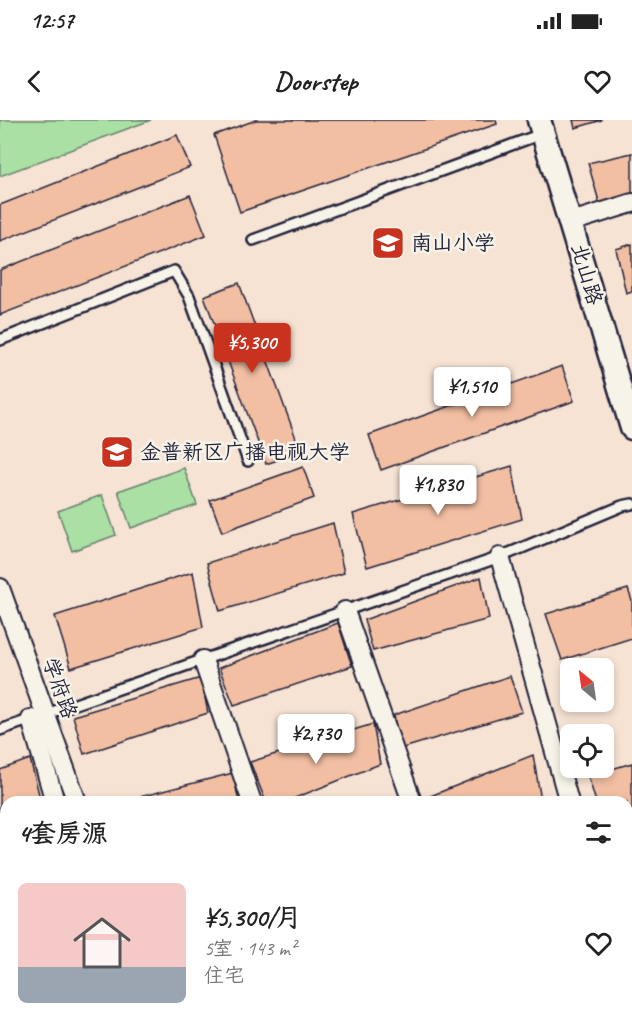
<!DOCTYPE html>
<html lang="zh">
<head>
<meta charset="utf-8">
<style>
	body { margin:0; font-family:Caveat,"LXGW WenKai TC",sans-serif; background:#f2f2f2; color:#222; height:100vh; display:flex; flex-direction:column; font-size:22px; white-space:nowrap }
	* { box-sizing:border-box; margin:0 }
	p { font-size:20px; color:#767676 }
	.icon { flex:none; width:33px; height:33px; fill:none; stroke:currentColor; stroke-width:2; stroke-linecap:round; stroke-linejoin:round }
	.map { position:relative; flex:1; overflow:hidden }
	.sheet { position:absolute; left:0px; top:676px; width:633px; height:236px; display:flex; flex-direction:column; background:#fff; border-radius:18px 18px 0 0; box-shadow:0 3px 9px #0003 }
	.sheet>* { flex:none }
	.needle { width:39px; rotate:331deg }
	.tools { position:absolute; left:560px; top:538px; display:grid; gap:12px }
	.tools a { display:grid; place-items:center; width:54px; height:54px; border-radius:9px; background:#fff; box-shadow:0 3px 9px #0003; font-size:30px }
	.price { position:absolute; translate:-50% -51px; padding:0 14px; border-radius:6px; background:#fff; color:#222; font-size:20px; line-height:39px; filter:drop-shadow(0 2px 3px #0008) }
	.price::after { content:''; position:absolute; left:50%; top:36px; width:18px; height:14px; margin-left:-9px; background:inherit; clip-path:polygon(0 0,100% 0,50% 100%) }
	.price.current { background:#c8321e; color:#fff }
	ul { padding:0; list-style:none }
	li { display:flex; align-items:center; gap:18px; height:150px; padding:0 18px }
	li+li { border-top:2px solid #e0e0e0 }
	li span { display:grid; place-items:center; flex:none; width:168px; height:120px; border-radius:9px; color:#555 }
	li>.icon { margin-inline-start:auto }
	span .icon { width:72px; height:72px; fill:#fffc; stroke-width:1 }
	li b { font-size:26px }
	h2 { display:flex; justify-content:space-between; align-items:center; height:72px; padding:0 18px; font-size:26px }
	.status { display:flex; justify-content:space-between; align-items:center; height:42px; padding:0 30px; background:#fff; direction:ltr }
	.status svg { height:16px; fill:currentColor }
	header { display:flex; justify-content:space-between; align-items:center; height:78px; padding:0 18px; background:#fff; font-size:27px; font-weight:800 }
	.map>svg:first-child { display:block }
</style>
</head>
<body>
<div class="status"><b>12:57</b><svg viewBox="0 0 49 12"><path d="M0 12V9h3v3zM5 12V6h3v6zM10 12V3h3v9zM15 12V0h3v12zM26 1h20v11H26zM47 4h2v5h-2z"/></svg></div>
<header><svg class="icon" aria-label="back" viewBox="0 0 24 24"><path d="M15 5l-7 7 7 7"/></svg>Doorstep<svg class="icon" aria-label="heart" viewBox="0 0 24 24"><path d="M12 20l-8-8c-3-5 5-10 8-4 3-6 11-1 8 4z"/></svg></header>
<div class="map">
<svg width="632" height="911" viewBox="0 0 632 911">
	<rect width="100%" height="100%" fill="#f6e3d3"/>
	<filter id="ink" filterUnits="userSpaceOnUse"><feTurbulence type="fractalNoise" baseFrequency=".0167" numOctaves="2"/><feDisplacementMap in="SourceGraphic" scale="12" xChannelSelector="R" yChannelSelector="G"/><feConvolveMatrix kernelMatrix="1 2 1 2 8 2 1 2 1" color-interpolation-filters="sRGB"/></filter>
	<g filter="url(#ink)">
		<g fill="#aae0a3" stroke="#66816f" stroke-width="1.5">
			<path d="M0,0H151L0,56Z"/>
			<path d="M184,348L197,385L131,408L118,371Z"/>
			<path d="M102,375L116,415L72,431L58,391Z"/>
		</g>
		<g fill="#f2bfa3" stroke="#22223b" stroke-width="1.5">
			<path d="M256,0H496L497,4L240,92L214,15Z"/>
			<path d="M573,0H602L575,8Z"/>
			<path d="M177,15L190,47L0,121V85Z"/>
			<path d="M632,33V76L600,85L588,43Z"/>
			<path d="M190,75L206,115L0,195V150Z"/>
			<path d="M632,124V171L626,173L616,129Z"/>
			<path d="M239,163L301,332L266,344L204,176Z"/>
			<path d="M562,246L574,281L381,350L369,315Z"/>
			<path d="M512,346L522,399L367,447L353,394Z"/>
			<path d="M303,347L314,378L222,412L210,380Z"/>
			<path d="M333,403L344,453L220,491L207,443Z"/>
			<path d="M193,452L203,507L71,548L55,496Z"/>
			<path d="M481,457L489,499L373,531L364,500Z"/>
			<path d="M628,469L632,481V518L562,540L546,494Z"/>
			<path d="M338,503L352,546L234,585L219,548Z"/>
			<path d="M510,556L522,592L400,629L394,595Z"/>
			<path d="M201,558L208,593L84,634L73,596Z"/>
			<path d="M373,604L380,644L285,682H266L250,642Z"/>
			<path d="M533,635L541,680L530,682H424L423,679Z"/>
			<path d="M30,639L41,682H6V702L0,704V650Z"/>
			<path d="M632,643V708L627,710V682H596L588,656Z"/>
			<path d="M233,653L239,682H120Z"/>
			<path d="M6,761V815L0,817V763Z"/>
			<path d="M6,874V906H55L43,911H0V876Z"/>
			<path d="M293,906H319L321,911H286Z"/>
			<path d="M325,906H354L343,911H326Z"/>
			<path d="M427,906H443L446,911H418Z"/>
			<path d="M453,906H475L477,911H455Z"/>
			<path d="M603,906H622L623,911H597L596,909Z"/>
		</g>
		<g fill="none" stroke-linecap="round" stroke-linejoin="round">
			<g stroke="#22223b" stroke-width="14">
				<g id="service">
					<path d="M253,120L544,13"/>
					<path d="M0,220L174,151L189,176L248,341"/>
					<path d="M0,610L500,437L622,386L632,384"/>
					<path d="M0,836L6,834"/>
				</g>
			</g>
			<g stroke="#22223b" stroke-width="22">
				<g id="minor">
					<path d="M571,102L632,83"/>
					<path d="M500,437L569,682"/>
					<path d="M0,468L77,682"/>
					<path d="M345,491L412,682"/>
					<path d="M203,540L252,682"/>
					<path d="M31,599L55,682"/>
					<path d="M627,853L632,865"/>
					<path d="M128,906L130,911"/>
					<path d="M157,906L159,911"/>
					<path d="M198,911L214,906"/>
				</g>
			</g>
			<g stroke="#22223b" stroke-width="27">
				<path id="tertiary" d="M539,0L632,308"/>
			</g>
			<use href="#service" stroke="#f7f3e8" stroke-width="9"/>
			<use href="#minor" stroke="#f7f3e8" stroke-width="18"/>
			<use href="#tertiary" stroke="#f7f3e8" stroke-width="22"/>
		</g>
	</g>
	<defs>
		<g id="school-square" transform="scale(1.725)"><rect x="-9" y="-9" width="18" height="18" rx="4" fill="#c8321e" stroke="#f7f3e8"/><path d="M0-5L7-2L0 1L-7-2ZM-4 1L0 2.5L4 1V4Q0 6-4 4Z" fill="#fff"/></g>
	</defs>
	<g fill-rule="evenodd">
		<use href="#school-square" x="388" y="123"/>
		<use href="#school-square" x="117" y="332"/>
	</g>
	<g text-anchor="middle" stroke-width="5" stroke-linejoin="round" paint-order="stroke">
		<g font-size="21" fill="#22223b" stroke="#f7f3e8" text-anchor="start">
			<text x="411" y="130">南山小学</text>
			<text x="140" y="339">金普新区广播电视大学</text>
		</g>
		<g font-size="21" fill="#22223b" stroke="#f7f3e8">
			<text transform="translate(587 154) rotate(74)" y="7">北山路</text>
			<text transform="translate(60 568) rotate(70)" y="7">学府路</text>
		</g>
	</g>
</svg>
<div class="tools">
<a><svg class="needle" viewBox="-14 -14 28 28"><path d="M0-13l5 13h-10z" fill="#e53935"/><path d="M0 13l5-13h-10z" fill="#767676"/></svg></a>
<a><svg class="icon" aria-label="locate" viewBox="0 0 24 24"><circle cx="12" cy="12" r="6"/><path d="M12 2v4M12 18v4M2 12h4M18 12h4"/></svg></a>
</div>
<b class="price current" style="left:252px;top:254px">¥5,300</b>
<b class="price" style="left:472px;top:298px">¥1,510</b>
<b class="price" style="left:438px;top:396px">¥1,830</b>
<b class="price" style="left:316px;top:645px">¥2,730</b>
<section class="sheet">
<h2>4套房源<svg class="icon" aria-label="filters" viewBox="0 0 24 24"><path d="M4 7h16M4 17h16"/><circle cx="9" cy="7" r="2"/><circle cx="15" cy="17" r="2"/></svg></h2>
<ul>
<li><span style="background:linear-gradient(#f6c9c9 70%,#9aa5b1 0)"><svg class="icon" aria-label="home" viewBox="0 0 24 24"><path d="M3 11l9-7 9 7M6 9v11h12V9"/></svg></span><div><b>¥5,300/月</b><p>5室 · 143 m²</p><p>住宅</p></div><svg class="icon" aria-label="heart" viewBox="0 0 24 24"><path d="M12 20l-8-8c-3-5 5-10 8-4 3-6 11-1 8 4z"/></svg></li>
</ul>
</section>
</div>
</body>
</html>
